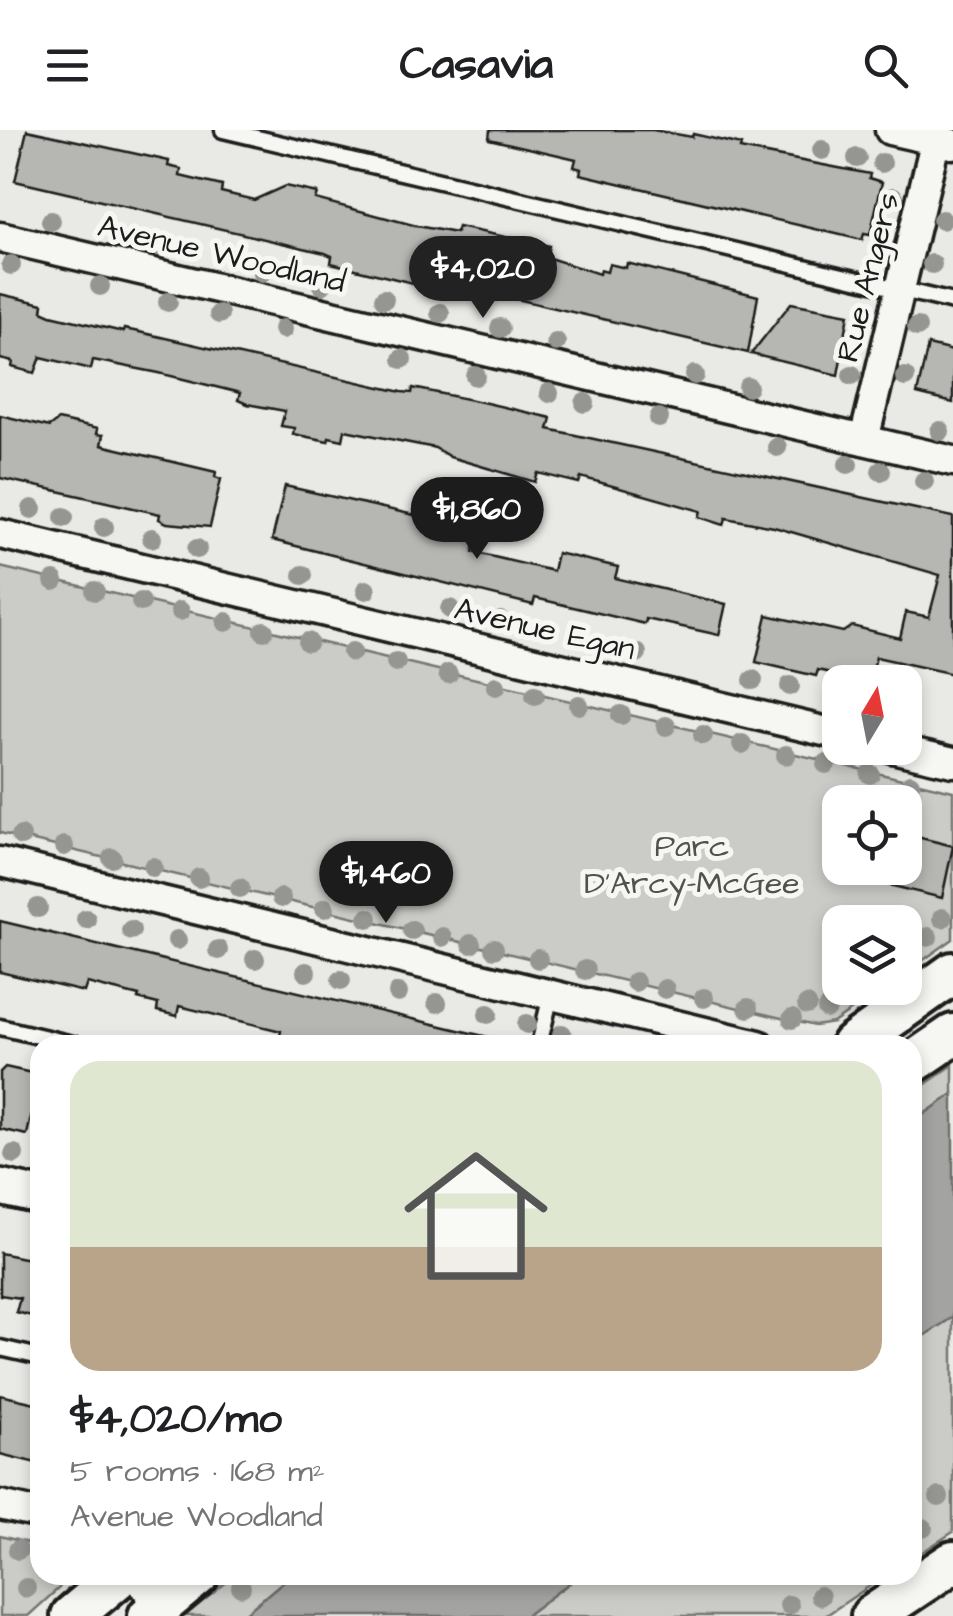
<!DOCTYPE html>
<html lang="en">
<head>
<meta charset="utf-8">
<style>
	body { margin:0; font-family:"Architects Daughter",sans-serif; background:#f2f2f2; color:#202124; height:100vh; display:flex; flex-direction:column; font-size:38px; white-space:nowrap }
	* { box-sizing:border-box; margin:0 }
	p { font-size:32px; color:#757577 }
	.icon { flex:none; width:55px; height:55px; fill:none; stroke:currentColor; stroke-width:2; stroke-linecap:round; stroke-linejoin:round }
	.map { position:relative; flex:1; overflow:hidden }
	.side { position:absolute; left:30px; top:905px; width:892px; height:550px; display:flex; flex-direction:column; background:#fff; border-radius:30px; box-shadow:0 5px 15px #0003 }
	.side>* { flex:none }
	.needle { width:65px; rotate:10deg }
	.controls { position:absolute; left:822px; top:535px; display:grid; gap:20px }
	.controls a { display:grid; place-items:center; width:100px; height:100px; border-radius:20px; background:#fff; box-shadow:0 5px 15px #0003; font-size:50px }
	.price { position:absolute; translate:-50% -85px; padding:0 22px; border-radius:35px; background:#1c1c1c; color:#fff; font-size:32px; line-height:65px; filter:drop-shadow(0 2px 5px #0008) }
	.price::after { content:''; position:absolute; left:50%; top:60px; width:30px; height:22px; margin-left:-15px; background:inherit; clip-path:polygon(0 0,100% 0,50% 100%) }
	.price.current { background:#222; color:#fff }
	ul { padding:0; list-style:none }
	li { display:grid; align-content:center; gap:20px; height:530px; padding:0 40px }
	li+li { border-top:2px solid #e0e0e0 }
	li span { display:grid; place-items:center; height:310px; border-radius:30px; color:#555 }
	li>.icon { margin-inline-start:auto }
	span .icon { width:180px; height:180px; fill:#fffc; stroke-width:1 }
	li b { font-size:42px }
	header { display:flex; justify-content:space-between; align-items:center; height:130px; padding:0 40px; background:#fff; font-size:45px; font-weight:700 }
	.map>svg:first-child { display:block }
</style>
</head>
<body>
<header><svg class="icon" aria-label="menu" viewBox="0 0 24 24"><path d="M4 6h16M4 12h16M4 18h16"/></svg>Casavia<svg class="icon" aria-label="search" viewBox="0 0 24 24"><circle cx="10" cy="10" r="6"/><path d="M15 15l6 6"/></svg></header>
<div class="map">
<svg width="953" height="1486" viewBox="0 0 953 1486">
	<rect width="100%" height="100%" fill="#e9e9e5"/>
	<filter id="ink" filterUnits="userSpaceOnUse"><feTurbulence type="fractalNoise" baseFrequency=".01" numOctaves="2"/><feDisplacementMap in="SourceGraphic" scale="20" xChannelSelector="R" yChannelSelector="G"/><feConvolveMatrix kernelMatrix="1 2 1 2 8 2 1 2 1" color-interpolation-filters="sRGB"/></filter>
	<g filter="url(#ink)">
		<g fill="#cbcbc7" stroke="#747472" stroke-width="2.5" fill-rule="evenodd">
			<path d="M0,437L953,661V809L905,843V792H840V858H884L833,893L815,896L0,703ZM840,672H905V738H840Z"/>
			<path d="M953,935V964L913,992V963Z"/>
			<path d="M953,1187V1402L913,1428L912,1213Z"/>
			<path d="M0,1406L40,1416V1445H66L59,1458L28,1486H0Z"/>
			<path d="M235,1445H291L242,1486H185Z"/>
			<path d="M580,1445H886L825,1486H525Z"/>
		</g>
		<g fill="#a3a3a1" stroke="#6d6d6c" stroke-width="2.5">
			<path d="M953,964V1187L913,1213V992Z"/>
			<path d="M291,1445H580L525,1486H242Z"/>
		</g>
		<g fill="#b6b6b3" stroke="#1c1c1c" stroke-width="2.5">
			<path d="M27,0L169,31L168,36L181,39L180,46L222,56L221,62L254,70L285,56L317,63L315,69L417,96L456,103L458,97L549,116L546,127L599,144L600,140L607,142L609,134L626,138L627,133L758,166L748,223L439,151L437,159L331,133L332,126L325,123L15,51Z"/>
			<path d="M490,0H653L692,7L693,4L741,15L740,19L870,44L869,48L882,52L870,105L864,104L862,110L580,44L581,39L574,37L576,29L489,9Z"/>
			<path d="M0,164L43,174L42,181L51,185L123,202L124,199L139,202L402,262L412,263L413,258L482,272L551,288L548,299L953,387V544L876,527L870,552L818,540L816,546L756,532L767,485L843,502L852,496L900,508L906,482L929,487L940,445L774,397L726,388L724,395L699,387L701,381L581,347L579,353L538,343L535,352L450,327L435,318L345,300L343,310L329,307L328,311L293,304L294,298L281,296L285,281L247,274L238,270L240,263L159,243L93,230L91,239L41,227L35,243L12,237L13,232L0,229Z"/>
			<path d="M791,173L849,184L838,245L751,224Z"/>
			<path d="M928,215L953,221V273L917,264Z"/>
			<path d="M0,285L49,297L58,290L97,299L96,304L103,305L101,315L216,342L215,347L221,349L210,397L167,393L159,389L160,384L0,348Z"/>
			<path d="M285,356L472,398L470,406L477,407L473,422L553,441L557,423L618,437L615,448L726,474L719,505L646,489L645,494L535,468L533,475L272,410Z"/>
			<path d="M905,704L953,716L942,768L852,746L853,738H905Z"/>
			<path d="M0,791L488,907L487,915H278L281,901L179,876L177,886L157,881L158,874L138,869L139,866L87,853L84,862L0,842Z"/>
			<path d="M5,937L36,944L34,949L39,951L27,1005L0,999V942Z"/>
			<path d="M31,1118L40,1119V1188L16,1182L20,1168L0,1165V1123L29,1129Z"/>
			<path d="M0,1265L40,1274V1334L0,1324Z"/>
		</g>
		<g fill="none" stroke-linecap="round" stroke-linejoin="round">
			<g stroke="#1c1c1c" stroke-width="21">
				<g id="service">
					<path d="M223,0L953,172"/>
					<path d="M0,897L77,915"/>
					<path d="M539,915L551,865"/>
					<path d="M0,1218L40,1227"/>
				</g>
			</g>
			<g stroke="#1c1c1c" stroke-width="35">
				<g id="minor">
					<path d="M890,0L952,14"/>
					<path d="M0,107L953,331"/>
					<path d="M864,310L938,0"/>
					<path d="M0,404L840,605"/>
					<path d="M892,618L953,632"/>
					<path d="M0,732L759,915"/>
					<path d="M0,1375L40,1384"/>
					<path d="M135,1445L161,1476"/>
				</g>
			</g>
			<g stroke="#1c1c1c" stroke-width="42">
				<path id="tertiary" d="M0,1057L40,1066"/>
			</g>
			<g stroke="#1c1c1c" stroke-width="48">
				<g id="secondary">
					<path d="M852,915L953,843"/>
					<path d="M912,933L953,905"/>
					<path d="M72,1486L121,1445"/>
					<path d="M149,1486L198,1445"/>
					<path d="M872,1486L953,1432"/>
				</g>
			</g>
			<use href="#service" stroke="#f6f6f2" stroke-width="14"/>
			<use href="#minor" stroke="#f6f6f2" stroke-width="28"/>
			<use href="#tertiary" stroke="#f6f6f2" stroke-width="35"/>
			<use href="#secondary" stroke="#f6f6f2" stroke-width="40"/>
		</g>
		<g fill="#959592">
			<circle cx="822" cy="20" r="10"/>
			<circle cx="857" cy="28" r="10"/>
			<circle cx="882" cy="33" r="10"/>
			<circle cx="894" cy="67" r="10"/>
			<circle cx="942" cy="90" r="10"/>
			<circle cx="51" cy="91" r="10"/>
			<circle cx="883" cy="111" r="10"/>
			<circle cx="158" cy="116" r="10"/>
			<circle cx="932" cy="134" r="10"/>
			<circle cx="11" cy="135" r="10"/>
			<circle cx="262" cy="142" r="10"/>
			<circle cx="322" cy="155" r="10"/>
			<circle cx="100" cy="156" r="10"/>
			<circle cx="384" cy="169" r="10"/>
			<circle cx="168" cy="172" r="10"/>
			<circle cx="440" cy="183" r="10"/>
			<circle cx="219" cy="184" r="10"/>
			<circle cx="917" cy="197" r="10"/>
			<circle cx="500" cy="198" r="10"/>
			<circle cx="283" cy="199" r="10"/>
			<circle cx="556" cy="212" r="10"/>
			<circle cx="402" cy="229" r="10"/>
			<circle cx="695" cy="245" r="10"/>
			<circle cx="852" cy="245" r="10"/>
			<circle cx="476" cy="246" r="10"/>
			<circle cx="905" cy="247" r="10"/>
			<circle cx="748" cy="257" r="10"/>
			<circle cx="549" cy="263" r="10"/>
			<circle cx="585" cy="273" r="10"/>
			<circle cx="659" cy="288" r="10"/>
			<circle cx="940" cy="301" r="10"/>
			<circle cx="777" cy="317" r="10"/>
			<circle cx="848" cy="334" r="10"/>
			<circle cx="881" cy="341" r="10"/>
			<circle cx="924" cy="351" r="10"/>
			<circle cx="32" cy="379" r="10"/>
			<circle cx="64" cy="387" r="10"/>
			<circle cx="104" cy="397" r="10"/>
			<circle cx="152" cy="408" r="10"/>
			<circle cx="197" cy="419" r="10"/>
			<circle cx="303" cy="445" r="10"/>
			<circle cx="54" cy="451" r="10"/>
			<circle cx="366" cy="460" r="10"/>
			<circle cx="95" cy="461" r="10"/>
			<circle cx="141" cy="472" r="10"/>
			<circle cx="450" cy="479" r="10"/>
			<circle cx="180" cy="481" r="10"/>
			<circle cx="501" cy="491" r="10"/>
			<circle cx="226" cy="492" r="10"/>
			<circle cx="264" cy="501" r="10"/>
			<circle cx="308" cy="512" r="10"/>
			<circle cx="352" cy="522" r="10"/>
			<circle cx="637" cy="523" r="10"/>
			<circle cx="396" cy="532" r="10"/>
			<circle cx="448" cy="544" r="10"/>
			<circle cx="753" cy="550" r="10"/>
			<circle cx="496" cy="556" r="10"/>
			<circle cx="790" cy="556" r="10"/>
			<circle cx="535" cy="565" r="10"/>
			<circle cx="579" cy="575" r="10"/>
			<circle cx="621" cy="585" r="10"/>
			<circle cx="666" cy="596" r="10"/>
			<circle cx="703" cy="605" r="10"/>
			<circle cx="742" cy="614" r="10"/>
			<circle cx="786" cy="625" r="10"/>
			<circle cx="826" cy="634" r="10"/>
			<circle cx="870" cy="644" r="10"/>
			<circle cx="910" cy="654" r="10"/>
			<circle cx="21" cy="706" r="10"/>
			<circle cx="64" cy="716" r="10"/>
			<circle cx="112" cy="728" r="10"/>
			<circle cx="153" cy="737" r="10"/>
			<circle cx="199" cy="748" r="10"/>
			<circle cx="240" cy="758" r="10"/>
			<circle cx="281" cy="768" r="10"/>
			<circle cx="38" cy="778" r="10"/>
			<circle cx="325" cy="778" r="10"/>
			<circle cx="368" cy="788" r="10"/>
			<circle cx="942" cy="788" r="10"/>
			<circle cx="86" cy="789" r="10"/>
			<circle cx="131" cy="800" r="10"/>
			<circle cx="412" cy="800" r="10"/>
			<circle cx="442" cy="807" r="10"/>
			<circle cx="928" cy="807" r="10"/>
			<circle cx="177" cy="810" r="10"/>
			<circle cx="471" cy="814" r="10"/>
			<circle cx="494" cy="819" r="10"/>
			<circle cx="218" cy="820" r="10"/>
			<circle cx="255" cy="829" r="10"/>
			<circle cx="538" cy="829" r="10"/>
			<circle cx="585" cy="840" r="10"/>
			<circle cx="306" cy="842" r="10"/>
			<circle cx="341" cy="850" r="10"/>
			<circle cx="635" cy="852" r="10"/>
			<circle cx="665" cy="859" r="10"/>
			<circle cx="398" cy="863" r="10"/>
			<circle cx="704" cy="868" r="10"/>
			<circle cx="437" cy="873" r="10"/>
			<circle cx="807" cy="875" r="10"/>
			<circle cx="748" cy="878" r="10"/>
			<circle cx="827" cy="879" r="10"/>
			<circle cx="488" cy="884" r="10"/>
			<circle cx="792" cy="889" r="10"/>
			<circle cx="527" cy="894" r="10"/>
			<circle cx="562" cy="904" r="10"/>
			<circle cx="14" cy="1024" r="10"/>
			<circle cx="939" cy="1367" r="10"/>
			<circle cx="923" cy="1398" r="10"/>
			<circle cx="18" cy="1420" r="10"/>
			<circle cx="241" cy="1457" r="10"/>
			<circle cx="26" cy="1458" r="10"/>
			<circle cx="820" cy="1466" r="10"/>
			<circle cx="789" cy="1475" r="10"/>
		</g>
	</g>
	<g text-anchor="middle" stroke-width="10" stroke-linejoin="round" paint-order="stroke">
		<g font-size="32" fill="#1c1c1c" stroke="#f6f6f2">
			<text transform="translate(222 123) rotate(13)" y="11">Avenue Woodland</text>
			<text transform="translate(867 147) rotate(-76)" y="11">Rue Angers</text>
			<text transform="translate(545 498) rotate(13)" y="11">Avenue Egan</text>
		</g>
		<g font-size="32" fill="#51514f" stroke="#f6f6f2">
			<text x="692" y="726">Parc<tspan x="692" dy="37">D'Arcy-McGee</tspan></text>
		</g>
	</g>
</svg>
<div class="controls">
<a><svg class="needle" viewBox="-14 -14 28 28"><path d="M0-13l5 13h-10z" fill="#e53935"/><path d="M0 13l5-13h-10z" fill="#757577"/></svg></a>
<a><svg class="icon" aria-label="locate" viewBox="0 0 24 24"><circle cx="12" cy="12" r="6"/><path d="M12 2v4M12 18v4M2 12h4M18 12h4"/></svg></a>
<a><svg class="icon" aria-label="layers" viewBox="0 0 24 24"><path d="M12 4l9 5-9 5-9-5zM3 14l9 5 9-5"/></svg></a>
</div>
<b class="price current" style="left:483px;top:191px">$4,020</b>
<b class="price" style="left:477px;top:432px">$1,860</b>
<b class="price" style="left:386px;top:796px">$1,460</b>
<section class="side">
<ul>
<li><span style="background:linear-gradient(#dfe7d0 60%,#b9a48a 0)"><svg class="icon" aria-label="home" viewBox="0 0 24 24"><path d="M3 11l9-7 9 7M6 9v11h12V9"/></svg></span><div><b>$4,020/mo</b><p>5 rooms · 168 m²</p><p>Avenue Woodland</p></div></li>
</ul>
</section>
</div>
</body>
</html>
